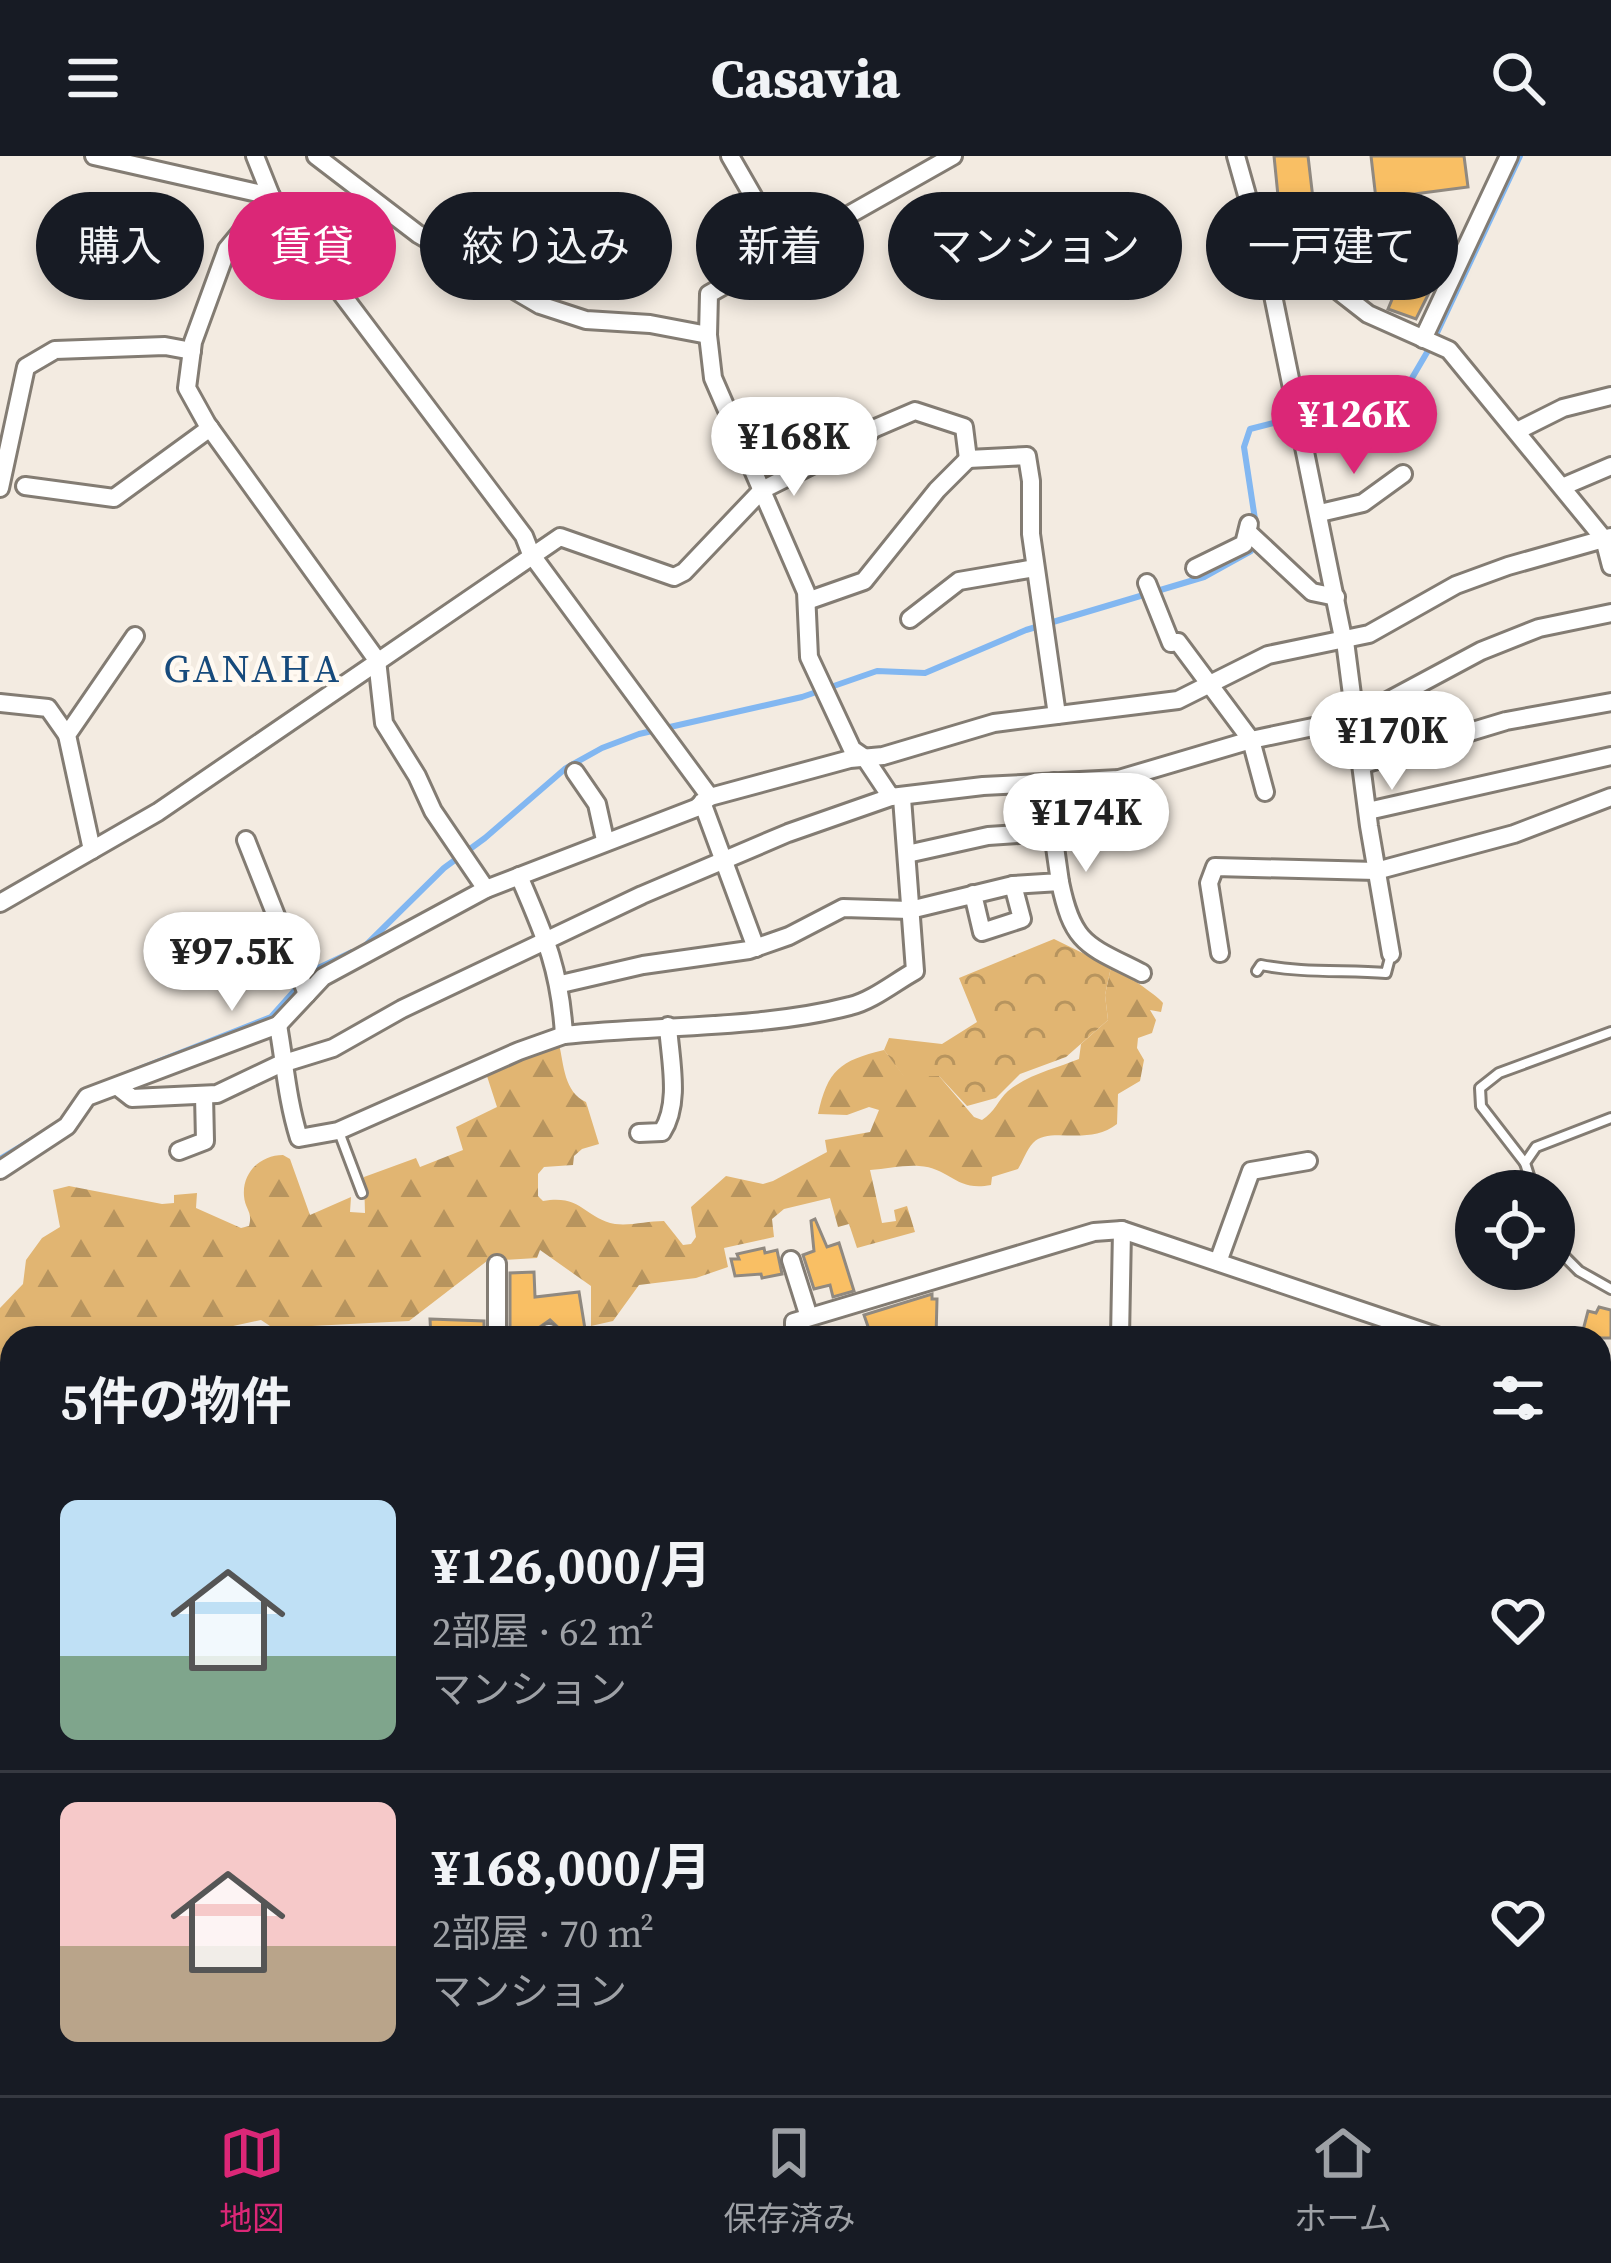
<!DOCTYPE html>
<html lang="ja">
<head>
<meta charset="utf-8">
<style>
	body { margin:0; font-family:"Source Serif 4","Noto Sans JP",serif; background:#20242c; color:#f1f3f6; height:100vh; display:flex; flex-direction:column; font-size:45px; white-space:nowrap }
	* { box-sizing:border-box; margin:0 }
	p { font-size:39px; color:#9ea1a6 }
	.icon { flex:none; width:66px; height:66px; fill:none; stroke:currentColor; stroke-width:2; stroke-linecap:round; stroke-linejoin:round }
	.map { position:relative; flex:1; overflow:hidden }
	.panel { position:absolute; left:0px; top:1170px; width:1611px; height:771px; display:flex; flex-direction:column; background:#171b24; border-radius:36px 36px 0 0; box-shadow:0 6px 18px #0003 }
	.panel>* { flex:none }
	.guide { position:absolute; left:36px; top:36px; width:1539px; height:108px; display:flex; gap:24px }
	.tools { position:absolute; left:1455px; top:1014px; display:grid; gap:24px }
	.tools a { display:grid; place-items:center; width:120px; height:120px; border-radius:50%; background:#171b24; box-shadow:0 6px 18px #0003; font-size:60px }
	.price { position:absolute; translate:-50% -102px; padding:0 27px; border-radius:42px; background:#fff; color:#222; font-size:39px; line-height:78px; filter:drop-shadow(0 3px 6px #0008) }
	.price::after { content:''; position:absolute; left:50%; top:72px; width:36px; height:27px; margin-left:-18px; background:inherit; clip-path:polygon(0 0,100% 0,50% 100%) }
	.price.current { background:#db2777; color:#fff }
	ul { padding:0; list-style:none }
	li { display:flex; align-items:center; gap:36px; height:300px; padding:0 60px }
	li+li { border-top:3px solid #363941 }
	li span { display:grid; place-items:center; flex:none; width:336px; height:240px; border-radius:18px; color:#555 }
	li>.icon { margin-inline-start:auto }
	span .icon { width:144px; height:144px; fill:#fffc; stroke-width:1 }
	li b { font-size:51px }
	h2 { display:flex; justify-content:space-between; align-items:center; height:144px; padding:0 60px; font-size:51px }
	.pill { padding:0 42px; border-radius:54px; background:#171b24; box-shadow:0 6px 18px #0003; font-size:42px; line-height:108px }
	.pill.current { background:#db2777; color:#fff }
	header { display:flex; justify-content:space-between; align-items:center; height:156px; padding:0 60px; background:#171b24; font-size:54px; font-weight:800 }
	.tabs { display:flex; justify-content:space-around; align-items:center; height:168px; border-top:3px solid #363941; background:#171b24; font-size:33px; color:#9ea1a6 }
	.tabs a { display:grid; justify-items:center; gap:6px }
	.tabs .current { color:#db2777 }
	.map>svg:first-child { display:block }
</style>
</head>
<body>
<header><svg class="icon" aria-label="menu" viewBox="0 0 24 24"><path d="M4 6h16M4 12h16M4 18h16"/></svg>Casavia<svg class="icon" aria-label="search" viewBox="0 0 24 24"><circle cx="10" cy="10" r="6"/><path d="M15 15l6 6"/></svg></header>
<div class="map">
<svg width="1611" height="1939" viewBox="0 0 1611 1939">
	<defs>
		<pattern id="forest-firs" width="22" height="20" patternUnits="userSpaceOnUse" patternTransform="scale(3)"><rect width="22" height="20" fill="#e1b572"/><path d="M5 1l3.5 6h-7zM16 11l3.5 6h-7z" fill="#b7945e"/></pattern>
		<pattern id="park-crowns" width="20" height="18" patternUnits="userSpaceOnUse" patternTransform="scale(3)"><rect width="20" height="18" fill="#e1b572"/><path d="M2 6a3 3 0 1 1 6 0M12 15a3 3 0 1 1 6 0" fill="none" stroke="#b7945e"/></pattern>
	</defs>
	<rect width="100%" height="100%" fill="#f3ebe1"/>
	<path fill="url(#forest-firs)" d="M1111,811C1121,815 1157,839 1163,847L1161,856L1150,854L1156,864L1152,877L1138,882L1137,892L1144,904L1140,925L1118,938L1117,968C1088,991 1049,969 1033,987C1027,993 1023,1005 1018,1013L992,1021L991,1029C955,1036 951,1012 919,1010C903,1009 886,1013 870,1014L882,1067L896,1065L894,1054L907,1050L915,1076L857,1092L849,1068L838,1071L830,1042L784,1053L772,1063L774,1081L724,1092L728,1111L696,1122L639,1129L613,1165L591,1170V1130L540,1094L537,1102L487,1105L409,1165L273,1172L261,1164L224,1172L227,1181L12,1182V1215L0,1205V1152L23,1128L26,1104L42,1082L60,1071L53,1034L69,1030L162,1048L174,1047V1039L197,1037L196,1052L241,1072L249,1070C253,1055 245,1054 244,1040C242,1016 261,999 283,999L290,1003L310,1059L351,1041L350,1056L365,1057L364,1021L416,1002L420,1011L463,994L456,971L497,951L485,914L559,888C564,909 564,936 586,946L599,988L582,993L574,1000L573,1009L544,1011L538,1018V1040L543,1045C582,1038 584,1062 615,1068C631,1070 647,1065 664,1065L683,1089L691,1088L696,1081L691,1051L726,1020L763,1028L773,1025L827,996L825,984L870,976L879,954L869,951L847,959L818,958C828,914 839,905 884,894L904,920H939L974,961L982,964C995,956 998,944 1008,935C1029,918 1057,912 1079,903L1081,888L1108,864L1105,839Z"/>
	<path fill="url(#park-crowns)" d="M1054,783L1111,811L1105,839L1108,864L1066,901L1020,918L996,942L967,950L939,920L904,921L884,894L889,882L942,888L977,866L959,822Z"/>
	<g fill="none" stroke-linecap="round" stroke-linejoin="round">
		<g stroke="#82b7f1" stroke-width="6">
			<path d="M1436,179L1520,0"/>
			<path d="M1256,370L1244,291L1250,273L1405,234L1429,193"/>
			<path d="M364,791L444,712L485,682L566,612L602,592L639,578L802,541L877,515L925,517L1026,474L1204,421L1251,395L1253,383"/>
			<path d="M86,934L271,861L312,815L352,796"/>
			<path d="M0,1003L38,980"/>
		</g>
	</g>
	<g fill="#f9bf64" stroke="#908980" stroke-width="3">
		<path d="M1274,0H1308L1317,77L1282,80Z"/>
		<path d="M1371,0H1464L1468,31L1376,43Z"/>
		<path d="M1365,64L1380,72L1379,65L1400,75L1381,113L1414,127L1432,93L1447,101L1416,163L1388,153L1393,141L1341,118Z"/>
		<path d="M815,1063L827,1091L839,1087L854,1135L833,1141L830,1129L814,1133L803,1099L814,1095L811,1065Z"/>
		<path d="M764,1092L765,1097L777,1094L782,1118L762,1122L761,1118L735,1120L731,1103H739L737,1098Z"/>
		<path d="M534,1116L535,1141L579,1136L585,1173L561,1174L550,1164L537,1173H510V1117Z"/>
		<path d="M932,1138V1143H937L936,1182H872L864,1159Z"/>
		<path d="M1599,1151L1611,1154V1182H1581L1588,1155L1596,1157Z"/>
		<path d="M430,1163L484,1165V1182H431Z"/>
	</g>
	<g fill="none" stroke-linecap="round" stroke-linejoin="round">
		<g stroke="#837c73" stroke-width="14">
			<g id="service">
				<path d="M1257,815L1261,809C1301,817 1345,814 1386,817L1391,798"/>
				<path d="M339,976L362,1037"/>
				<path d="M1525,1007L1481,950L1480,932L1499,917L1611,876"/>
				<path d="M1534,1035L1525,1007L1536,991L1611,962"/>
				<path d="M1554,1071L1562,1098L1579,1115L1611,1133"/>
				<path d="M0,1633L12,1646"/>
				<path d="M0,1668V1680"/>
				<path d="M0,1732L12,1758"/>
				<path d="M153,1929L164,1939"/>
			</g>
		</g>
		<g stroke="#837c73" stroke-width="22">
			<g id="minor">
				<path d="M94,0L271,40"/>
				<path d="M255,0L271,40L301,84L524,380L531,398L710,641"/>
				<path d="M316,0L418,78L540,149L586,164L650,168L708,179"/>
				<path d="M730,0L784,94"/>
				<path d="M953,0L709,138L708,179L713,222L806,436L809,501L852,593L865,602L891,641L983,630L1119,623L1251,584L1356,562L1481,495L1539,472L1611,457"/>
				<path d="M1236,0L1267,110L1342,477"/>
				<path d="M271,40L227,93L193,186L187,232L207,268L377,504L384,567L417,620L433,655L486,733"/>
				<path d="M1267,110L1280,107L1309,112L1368,158L1449,194L1604,383L1611,410"/>
				<path d="M1423,183L1509,0"/>
				<path d="M1517,275L1563,252L1611,240"/>
				<path d="M25,330L114,342L210,272"/>
				<path d="M1562,331L1611,310"/>
				<path d="M0,332L26,211L55,194L165,190L192,195"/>
				<path d="M1320,357L1363,347L1403,318"/>
				<path d="M1249,377L1312,436L1336,441"/>
				<path d="M1195,412L1244,388L1249,368"/>
				<path d="M1147,427L1171,487L1178,486L1251,584L1265,636"/>
				<path d="M807,445L864,425L937,334L968,303"/>
				<path d="M910,463L959,425L1035,412"/>
				<path d="M1345,485L1369,670L1391,798"/>
				<path d="M0,547L48,552L67,579"/>
				<path d="M1364,608L1506,565L1611,546"/>
				<path d="M575,616L597,648L605,684"/>
				<path d="M702,646L756,792"/>
				<path d="M1368,655L1611,600"/>
				<path d="M246,684L307,838"/>
				<path d="M92,694L67,579L135,480"/>
				<path d="M907,698L988,680L1114,672L1119,623"/>
				<path d="M519,720C545,780 560,813 564,879C656,869 762,873 850,850C872,845 895,826 915,815L902,642"/>
				<path d="M1060,726C1073,789 1087,789 1142,817"/>
				<path d="M1013,729L1060,726L1053,677L1054,626"/>
				<path d="M0,747L158,656L560,381L674,421L684,416L762,334L862,284L873,273L915,255L964,271L968,303L1027,300L1031,325V378L1057,559"/>
				<path d="M1220,797L1209,727L1215,711L1376,715L1514,678L1611,641"/>
				<path d="M561,828L643,809L749,794L789,780L843,752L910,754L1013,729L1022,763L982,776L973,738"/>
				<path d="M278,869C285,909 287,943 299,982L338,975L519,895L564,879"/>
				<path d="M118,931L132,942L217,938L278,909L333,892L402,853L642,739L788,677L891,641"/>
				<path d="M639,977L662,976C681,947 670,903 668,870"/>
				<path d="M179,995L205,985L204,939"/>
				<path d="M0,1014L67,970L87,941L278,869L323,821L486,733L696,652L710,641L850,603L883,600L994,567L1178,544L1268,499L1369,478L1456,429L1508,410L1611,381"/>
				<path d="M791,1104L809,1161"/>
				<path d="M1218,1106L1251,1015L1308,1005"/>
				<path d="M497,1108V1182"/>
				<path d="M549,1177V1182"/>
				<path d="M794,1182V1166L1094,1076L1122,1074L1442,1182"/>
				<path d="M1120,1182L1122,1074"/>
				<path d="M1599,1228L1611,1231"/>
				<path d="M0,1395L12,1405"/>
				<path d="M1599,1399L1611,1379"/>
				<path d="M12,1491V1511"/>
				<path d="M1599,1778L1611,1779"/>
				<path d="M594,1929L596,1939"/>
				<path d="M1331,1929L1339,1939"/>
				<path d="M776,1934L1104,1939"/>
				<path d="M385,1939L388,1929"/>
				<path d="M708,1939L709,1929"/>
				<path d="M1220,1939V1929"/>
				<path d="M1549,1939L1550,1929"/>
			</g>
		</g>
		<g stroke="#837c73" stroke-width="30">
			<g id="secondary">
				<path d="M1599,1590L1611,1575"/>
				<path d="M1470,1939L1471,1929"/>
			</g>
		</g>
		<use href="#service" stroke="#fff" stroke-width="8"/>
		<use href="#minor" stroke="#fff" stroke-width="16"/>
		<use href="#secondary" stroke="#fff" stroke-width="24"/>
	</g>
	<g text-anchor="middle" stroke-width="9" stroke-linejoin="round" paint-order="stroke">
		<g font-size="39" letter-spacing="3" fill="#164a7c" stroke="#fff9f1">
			<text x="253" y="526">GANAHA</text>
		</g>
	</g>
</svg>
<div class="tools">
<a><svg class="icon" aria-label="locate" viewBox="0 0 24 24"><circle cx="12" cy="12" r="6"/><path d="M12 2v4M12 18v4M2 12h4M18 12h4"/></svg></a>
</div>
<b class="price current" style="left:1354px;top:321px">¥126K</b>
<b class="price" style="left:794px;top:343px">¥168K</b>
<b class="price" style="left:1392px;top:637px">¥170K</b>
<b class="price" style="left:1086px;top:719px">¥174K</b>
<b class="price" style="left:232px;top:858px">¥97.5K</b>
<div class="guide">
<a class="pill">購入</a>
<a class="pill current">賃貸</a>
<a class="pill">絞り込み</a>
<a class="pill">新着</a>
<a class="pill">マンション</a>
<a class="pill">一戸建て</a>
</div>
<section class="panel">
<h2>5件の物件<svg class="icon" aria-label="filters" viewBox="0 0 24 24"><path d="M4 7h16M4 17h16"/><circle cx="9" cy="7" r="2"/><circle cx="15" cy="17" r="2"/></svg></h2>
<ul>
<li><span style="background:linear-gradient(#bfe0f5 65%,#7fa58c 0)"><svg class="icon" aria-label="home" viewBox="0 0 24 24"><path d="M3 11l9-7 9 7M6 9v11h12V9"/></svg></span><div><b>¥126,000/月</b><p>2部屋 · 62 m²</p><p>マンション</p></div><svg class="icon" aria-label="heart" viewBox="0 0 24 24"><path d="M12 20l-8-8c-3-5 5-10 8-4 3-6 11-1 8 4z"/></svg></li>
<li><span style="background:linear-gradient(#f6c9c9 60%,#b9a48a 0)"><svg class="icon" aria-label="home" viewBox="0 0 24 24"><path d="M3 11l9-7 9 7M6 9v11h12V9"/></svg></span><div><b>¥168,000/月</b><p>2部屋 · 70 m²</p><p>マンション</p></div><svg class="icon" aria-label="heart" viewBox="0 0 24 24"><path d="M12 20l-8-8c-3-5 5-10 8-4 3-6 11-1 8 4z"/></svg></li>
</ul>
</section>
</div>
<nav class="tabs">
<a class="current"><svg class="icon" aria-label="map" viewBox="0 0 24 24"><path d="M3 6l6-2 6 2 6-2v14l-6 2-6-2-6 2zM9 4v14M15 6v14"/></svg>地図</a>
<a><svg class="icon" aria-label="saved" viewBox="0 0 24 24"><path d="M7 4h10v16l-5-4-5 4z"/></svg>保存済み</a>
<a><svg class="icon" aria-label="home" viewBox="0 0 24 24"><path d="M3 11l9-7 9 7M6 9v11h12V9"/></svg>ホーム</a>
</nav>
</body>
</html>
